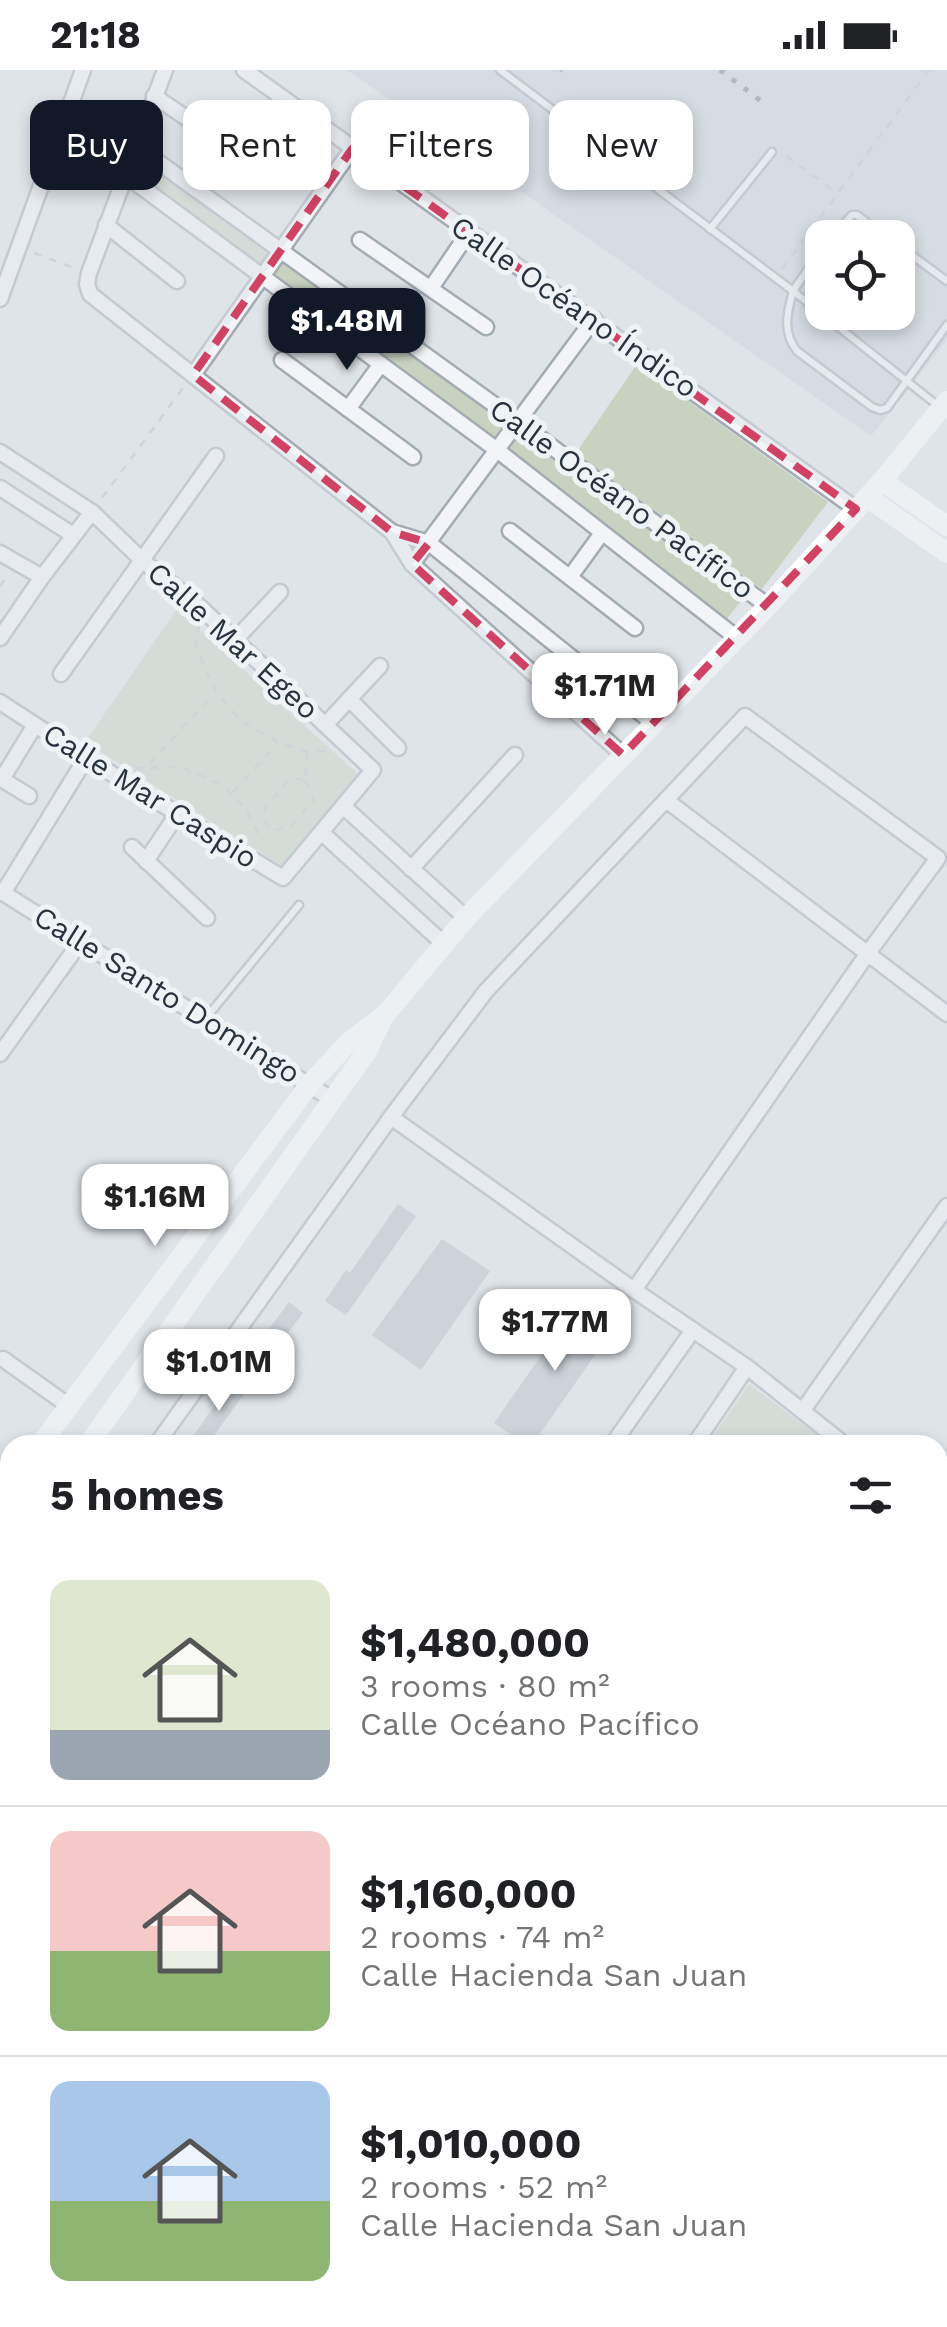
<!DOCTYPE html>
<html lang="en">
<head>
<meta charset="utf-8">
<style>
	body { margin:0; font-family:"Work Sans",sans-serif; background:#f6f6f6; color:#202124; height:100vh; display:flex; flex-direction:column; font-size:38px; white-space:nowrap }
	* { box-sizing:border-box; margin:0 }
	p { font-size:32px; color:#757577 }
	.icon { flex:none; width:55px; height:55px; fill:none; stroke:currentColor; stroke-width:2; stroke-linecap:round; stroke-linejoin:round }
	.map { position:relative; flex:1; overflow:hidden }
	.drawer { position:absolute; left:0px; top:1365px; width:948px; height:892px; display:flex; flex-direction:column; background:#fff; border-radius:30px 30px 0 0; box-shadow:0 5px 15px #0003 }
	.drawer>* { flex:none }
	.hud { position:absolute; left:30px; top:30px; width:888px; height:90px; display:flex; gap:20px }
	.buttons { position:absolute; left:805px; top:150px; display:grid; gap:20px }
	.buttons a { display:grid; place-items:center; width:110px; height:110px; border-radius:20px; background:#fff; box-shadow:0 5px 15px #0003; font-size:50px }
	.price { position:absolute; translate:-50% -85px; padding:0 22px; border-radius:20px; background:#fff; color:#222; font-size:32px; line-height:65px; filter:drop-shadow(0 2px 5px #0008) }
	.price::after { content:''; position:absolute; left:50%; top:60px; width:30px; height:22px; margin-left:-15px; background:inherit; clip-path:polygon(0 0,100% 0,50% 100%) }
	.price.active { background:#111827; color:#fff }
	ul { padding:0; list-style:none }
	li { display:flex; align-items:center; gap:30px; height:250px; padding:0 50px }
	li+li { border-top:2px solid #e0e0e0 }
	li span { display:grid; place-items:center; flex:none; width:280px; height:200px; border-radius:20px; color:#555 }
	li>.icon { margin-inline-start:auto }
	span .icon { width:120px; height:120px; fill:#fffc; stroke-width:1 }
	li b { font-size:42px }
	h2 { display:flex; justify-content:space-between; align-items:center; height:120px; padding:0 50px; font-size:42px }
	.tag { padding:0 35px; border-radius:20px; background:#fff; box-shadow:0 5px 15px #0003; font-size:35px; line-height:90px }
	.tag.active { background:#111827; color:#fff }
	.status { display:flex; justify-content:space-between; align-items:center; height:70px; padding:0 50px; background:#fff; direction:ltr }
	.status svg { height:28px; fill:currentColor }
	.map>svg:first-child { display:block }
</style>
</head>
<body>
<div class="status"><b>21:18</b><svg viewBox="0 0 49 12"><path d="M0 12V9h3v3zM5 12V6h3v6zM10 12V3h3v9zM15 12V0h3v12zM26 1h20v11H26zM47 4h2v5h-2z"/></svg></div>
<div class="map">
<svg width="947" height="2257" viewBox="0 0 947 2257">
	<rect width="100%" height="100%" fill="#dfe4e9"/>
	<path fill="#cdd3db" fill-rule="evenodd" d="M347,0H947V270L871,366ZM822,168H898V242H822Z"/>
	<g fill="#c7d3c0">
		<path d="M137,88L518,356L745,526L726,550L502,379L131,102Z"/>
		<path d="M637,294L828,432L762,519L576,383Z"/>
		<path d="M177,539L360,706L282,796L85,672Z"/>
		<path d="M749,1314L831,1375H707Z"/>
		<path d="M938,1460L947,1465V1646L938,1658Z"/>
	</g>
	<path fill="#9ab5ca" d="M947,1900V2044L938,2060V1913Z"/>
	<g fill="#b6bec6">
		<path d="M398,1134L416,1146L346,1245L325,1231L346,1200L350,1203Z"/>
		<path d="M442,1169L490,1201L421,1300L372,1265Z"/>
		<path d="M587,1231L618,1252L532,1375H526L494,1353L566,1250L571,1253Z"/>
		<path d="M289,1232L303,1243L277,1277L263,1267Z"/>
		<path d="M233,1309L247,1320L207,1375H187Z"/>
	</g>
	<g fill="none" stroke-linecap="round" stroke-linejoin="round">
		<g stroke="#a4abb3" stroke-width="11">
			<g id="lane">
				<path d="M500,0L793,221L822,179"/>
				<path d="M710,159L772,82"/>
				<path d="M831,168L852,145H857L887,168"/>
				<path d="M898,175L947,211"/>
				<path d="M937,335L793,221C787,243 782,262 797,281L872,337L880,340L887,338L947,255"/>
				<path d="M206,948L299,835"/>
			</g>
		</g>
		<g stroke="#a4abb3" stroke-width="19">
			<g id="street">
				<path d="M165,0L89,203L87,214L90,224L392,462L412,494L623,685"/>
				<path d="M244,0L856,439"/>
				<path d="M154,26L260,98"/>
				<path d="M136,76L518,352L768,536"/>
				<path d="M124,104L497,380L737,568"/>
				<path d="M106,155L177,211"/>
				<path d="M360,170L486,257"/>
				<path d="M431,218L469,162"/>
				<path d="M0,229L83,0"/>
				<path d="M282,290L413,387"/>
				<path d="M193,305L352,79"/>
				<path d="M348,339L381,294"/>
				<path d="M0,382L92,442L143,491L200,537L373,700L283,808L86,688L0,632"/>
				<path d="M0,418L73,465"/>
				<path d="M510,461L635,558"/>
				<path d="M392,462L429,473L653,653"/>
				<path d="M0,483L42,507"/>
				<path d="M412,494L594,249"/>
				<path d="M570,507L602,463"/>
				<path d="M0,568L42,507L92,442"/>
				<path d="M235,570L280,522"/>
				<path d="M61,604L216,386"/>
				<path d="M349,629L398,678"/>
				<path d="M326,654L380,596"/>
				<path d="M0,708L29,726"/>
				<path d="M2,709L35,655"/>
				<path d="M666,730L947,944"/>
				<path d="M344,737L466,848"/>
				<path d="M322,763L443,873"/>
				<path d="M132,777L207,848"/>
				<path d="M146,791L178,743"/>
				<path d="M411,799L515,685"/>
				<path d="M0,821L333,1030"/>
				<path d="M3,823L86,688"/>
				<path d="M0,984L81,871"/>
				<path d="M391,1047L634,1220L747,1297L845,1375"/>
				<path d="M3,1289L69,1336"/>
				<path d="M803,1340L947,1136"/>
				<path d="M156,1375L391,1047L486,921L745,646L938,788L868,883L634,1220"/>
				<path d="M612,1375L693,1260"/>
				<path d="M694,1375L747,1297"/>
				<path d="M938,1440L947,1446"/>
				<path d="M0,1591L10,1583"/>
				<path d="M938,1684L947,1672"/>
				<path d="M0,2003L10,1990"/>
				<path d="M938,2236L947,2243"/>
				<path d="M126,2257L134,2248"/>
				<path d="M440,2257L448,2248"/>
			</g>
		</g>
		<g stroke="#bdc2c7" stroke-width="2.5" stroke-dasharray="8 8" stroke-linecap="butt">
			<path d="M786,86L836,122"/>
			<path d="M34,183L74,198"/>
			<path d="M782,199L929,0"/>
			<path d="M102,428L183,318"/>
			<path d="M0,516L7,506"/>
			<path d="M199,555L196,576L216,622L242,652L279,672L307,682L332,681"/>
			<path d="M149,694L215,623"/>
			<path d="M135,698L181,697L220,714L245,738L260,768V772"/>
			<path d="M305,711L312,720L313,731C300,746 290,765 268,758L264,748L265,738L288,711L294,708L305,711L307,684"/>
			<path d="M233,722L278,673"/>
		</g>
		<use href="#lane" stroke="#f2f4f7" stroke-width="6"/>
		<use href="#street" stroke="#f2f4f7" stroke-width="14"/>
		<g stroke="#fff" stroke-width="20">
			<path d="M882,411L947,456"/>
			<path d="M867,427L947,483"/>
			<path d="M40,1375L310,1014L349,972L385,945L466,848L768,536L882,411L947,331"/>
			<path d="M88,1375L367,981L384,946"/>
			<path d="M0,1429L10,1416"/>
			<path d="M0,1496L10,1483"/>
			<path d="M938,2180L947,2172"/>
			<path d="M938,2227L947,2218"/>
			<path d="M854,2257L864,2248"/>
			<path d="M906,2257L916,2248"/>
		</g>
		<g stroke="#798593" stroke-width="5" stroke-dasharray="5 10" stroke-linecap="butt">
			<path d="M561,0L562,1"/>
			<path d="M720,0L765,34"/>
		</g>
	</g>
	<path d="M0 0H947V2257H0ZM352,79L856,439L623,685L412,494L429,473L392,462L193,305Z" fill="#dfe4e9" fill-opacity=".55" fill-rule="evenodd"/>
	<path fill="none" stroke="#d04263" stroke-width="8" stroke-dasharray="20 12" stroke-linejoin="round" d="M352,79L856,439L623,685L412,494L429,473L392,462L193,305Z"/>
	<g text-anchor="middle" stroke-width="10" stroke-linejoin="round" paint-order="stroke">
		<g font-size="30" fill="#283340" stroke="#eff3f6">
			<text transform="translate(574 237) rotate(35)" y="10">Calle Océano Índico</text>
			<text transform="translate(622 429) rotate(36)" y="10">Calle Océano Pacífico</text>
			<text transform="translate(233 571) rotate(42)" y="10">Calle Mar Egeo</text>
			<text transform="translate(150 726) rotate(32)" y="10">Calle Mar Caspio</text>
			<text transform="translate(167 925) rotate(32)" y="10">Calle Santo Domingo</text>
		</g>
	</g>
</svg>
<div class="buttons">
<a><svg class="icon" aria-label="locate" viewBox="0 0 24 24"><circle cx="12" cy="12" r="6"/><path d="M12 2v4M12 18v4M2 12h4M18 12h4"/></svg></a>
</div>
<b class="price active" style="left:347px;top:303px">$1.48M</b>
<b class="price" style="left:605px;top:668px">$1.71M</b>
<b class="price" style="left:155px;top:1179px">$1.16M</b>
<b class="price" style="left:555px;top:1304px">$1.77M</b>
<b class="price" style="left:219px;top:1344px">$1.01M</b>
<div class="hud">
<a class="tag active">Buy</a>
<a class="tag">Rent</a>
<a class="tag">Filters</a>
<a class="tag">New</a>
</div>
<section class="drawer">
<h2>5 homes<svg class="icon" aria-label="filters" viewBox="0 0 24 24"><path d="M4 7h16M4 17h16"/><circle cx="9" cy="7" r="2"/><circle cx="15" cy="17" r="2"/></svg></h2>
<ul>
<li><span style="background:linear-gradient(#dfe7d0 75%,#9aa5b1 0)"><svg class="icon" aria-label="home" viewBox="0 0 24 24"><path d="M3 11l9-7 9 7M6 9v11h12V9"/></svg></span><div><b>$1,480,000</b><p>3 rooms · 80 m²</p><p>Calle Océano Pacífico</p></div></li>
<li><span style="background:linear-gradient(#f6c9c9 60%,#8fb573 0)"><svg class="icon" aria-label="home" viewBox="0 0 24 24"><path d="M3 11l9-7 9 7M6 9v11h12V9"/></svg></span><div><b>$1,160,000</b><p>2 rooms · 74 m²</p><p>Calle Hacienda San Juan</p></div></li>
<li><span style="background:linear-gradient(#a9c7e8 60%,#8fb573 0)"><svg class="icon" aria-label="home" viewBox="0 0 24 24"><path d="M3 11l9-7 9 7M6 9v11h12V9"/></svg></span><div><b>$1,010,000</b><p>2 rooms · 52 m²</p><p>Calle Hacienda San Juan</p></div></li>
</ul>
</section>
</div>
</body>
</html>
